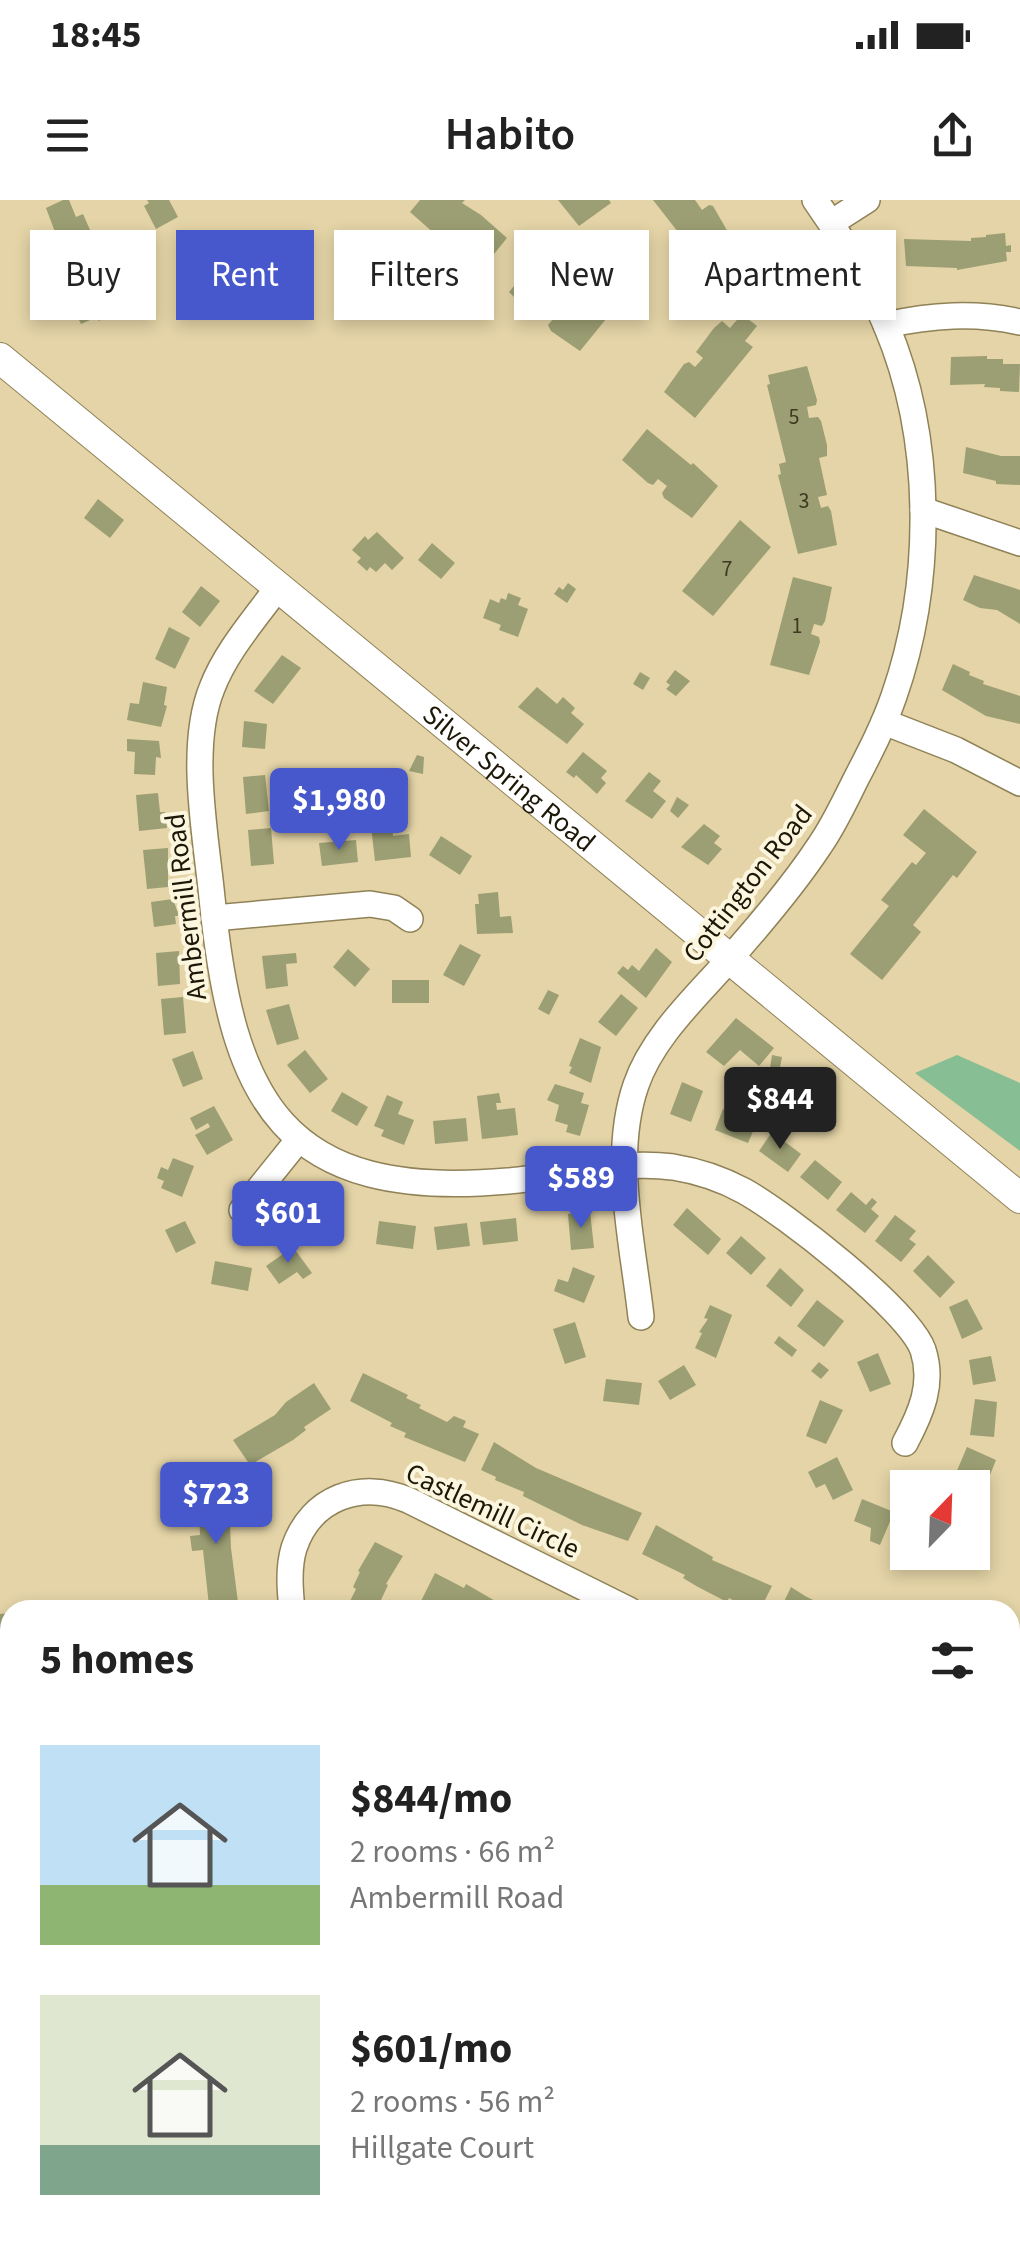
<!DOCTYPE html>
<html lang="en">
<head>
<meta charset="utf-8">
<style>
	body { margin:0; font-family:"Source Sans 3",sans-serif; background:#f6f6f6; color:#222; height:100vh; display:flex; flex-direction:column; font-size:38px; white-space:nowrap }
	* { box-sizing:border-box; margin:0 }
	p { font-size:32px; color:#767676 }
	.icon { flex:none; width:55px; height:55px; fill:none; stroke:currentColor; stroke-width:2; stroke-linecap:round; stroke-linejoin:round }
	.map { position:relative; flex:1; overflow:hidden }
	.sheet { position:absolute; left:0px; top:1400px; width:1020px; height:642px; display:flex; flex-direction:column; background:#fff; border-radius:30px 30px 0 0; box-shadow:0 5px 15px #0003 }
	.sheet>* { flex:none }
	.guide { position:absolute; left:30px; top:30px; width:960px; height:90px; display:flex; gap:20px }
	.needle { width:65px; rotate:23deg }
	.buttons { position:absolute; left:890px; top:1270px; display:grid; gap:20px }
	.buttons a { display:grid; place-items:center; width:100px; height:100px; border-radius:0px; background:#fff; box-shadow:0 5px 15px #0003; font-size:50px }
	.price { position:absolute; translate:-50% -85px; padding:0 22px; border-radius:10px; background:#4658cc; color:#fff; font-size:32px; line-height:65px; filter:drop-shadow(0 2px 5px #0008) }
	.price::after { content:''; position:absolute; left:50%; top:60px; width:30px; height:22px; margin-left:-15px; background:inherit; clip-path:polygon(0 0,100% 0,50% 100%) }
	.price.active { background:#222; color:#fff }
	ul { padding:0; list-style:none }
	li { display:flex; align-items:center; gap:30px; height:250px; padding:0 40px }
	li span { display:grid; place-items:center; flex:none; width:280px; height:200px; border-radius:0px; color:#555 }
	li>.icon { margin-inline-start:auto }
	span .icon { width:120px; height:120px; fill:#fffc; stroke-width:1 }
	li b { font-size:42px }
	h2 { display:flex; justify-content:space-between; align-items:center; height:120px; padding:0 40px; font-size:42px }
	.pill { padding:0 35px; border-radius:0px; background:#fff; box-shadow:0 5px 15px #0003; font-size:35px; line-height:90px }
	.pill.active { background:#4658cc; color:#fff }
	.status { display:flex; justify-content:space-between; align-items:center; height:70px; padding:0 50px; background:#fff; direction:ltr }
	.status svg { height:28px; fill:currentColor }
	header { display:flex; justify-content:space-between; align-items:center; height:130px; padding:0 40px; background:#fff; font-size:45px; font-weight:600 }
	.map>svg:first-child { display:block }
</style>
</head>
<body>
<div class="status"><b>18:45</b><svg viewBox="0 0 49 12"><path d="M0 12V9h3v3zM5 12V6h3v6zM10 12V3h3v9zM15 12V0h3v12zM26 1h20v11H26zM47 4h2v5h-2z"/></svg></div>
<header><svg class="icon" aria-label="menu" viewBox="0 0 24 24"><path d="M4 6h16M4 12h16M4 18h16"/></svg>Habito<svg class="icon" aria-label="share" viewBox="0 0 24 24"><path d="M12 15V3M7 8l5-5 5 5M5 13v7h14v-7"/></svg></header>
<div class="map">
<svg width="1020" height="2042" viewBox="0 0 1020 2042">
	<rect width="100%" height="100%" fill="#e4d4a7"/>
	<g fill="#87be94">
		<path d="M957,855L1020,883V951L915,873Z"/>
		<path d="M1020,1631V1745L1010,1739V1649Z"/>
		<path d="M773,2033V2032L892,2033L886,2042H767Z"/>
	</g>
	<g fill="none" stroke-linecap="round" stroke-linejoin="round">
		<g stroke="#748ae1" stroke-width="32">
			<path d="M1010,1912L1020,1894"/>
			<path d="M904,2042L910,2032"/>
		</g>
	</g>
	<g fill="#9c9f73">
		<path d="M63,0H69L76,17L83,14L91,32L80,37L90,53L67,64L46,8Z"/>
		<path d="M147,0H169L178,17L156,29L144,6L149,3Z"/>
		<path d="M420,0H465L462,3L481,15L507,38L481,70L455,52L458,47L452,42L455,38L446,31L441,37L436,35L410,12Z"/>
		<path d="M558,0H609L611,3L579,26Z"/>
		<path d="M653,0H695L702,10L709,5L713,6L728,32L696,55Z"/>
		<path d="M1005,33L1006,46L1011,45V52H1006L1007,61L957,70V68L906,66L904,39L971,41V38L986,37V35Z"/>
		<path d="M534,62L606,119L580,151L551,131L548,125L553,119L545,112L539,118L534,117L509,92Z"/>
		<path d="M104,86L108,91L113,88L119,101L113,104L115,108L102,114L104,118L99,121L97,117L81,124L70,102Z"/>
		<path d="M221,92L233,109L222,117L210,100Z"/>
		<path d="M742,114L757,126L745,141L753,147L695,218L664,192L684,164L689,162L695,167L703,158L696,152L714,128L722,121L730,128Z"/>
		<path d="M987,156V159H1003V164H1020L1019,192L1000,191V188L984,187L985,184L950,185L951,157Z"/>
		<path d="M807,166L817,200L816,205L807,207L809,218L818,217L821,221L827,245V256L819,258L827,295L818,297L821,308L828,306L831,311L837,345L798,354L778,275L781,274L779,264L786,262L767,185L770,184L768,175Z"/>
		<path d="M647,229L691,265L693,263L718,286L692,318L664,298L662,293L667,286L658,279L653,285L648,283L622,260Z"/>
		<path d="M966,247L1001,256H1020V285L996,284V281L963,273Z"/>
		<path d="M98,299L124,320L110,338L84,318Z"/>
		<path d="M740,320L771,347L713,416L682,391Z"/>
		<path d="M377,332L404,358L392,370L385,363L376,372L370,367L367,371L357,362L361,358L352,350L365,336L368,340Z"/>
		<path d="M432,343L455,363L441,379L418,360Z"/>
		<path d="M974,375L1020,390V424L997,410L980,408L963,400Z"/>
		<path d="M793,377L832,387L825,421L822,426L814,424L811,434L819,437L820,442L809,475L770,465Z"/>
		<path d="M568,383L576,389L567,403L554,394L559,387L563,390Z"/>
		<path d="M201,386L220,401L200,427L182,412Z"/>
		<path d="M508,393L521,398L518,405L528,409L518,437L499,430L501,425L483,418L490,399L499,403L501,398L506,400Z"/>
		<path d="M169,427L190,438L175,469L155,459Z"/>
		<path d="M282,455L301,468L273,504L254,491Z"/>
		<path d="M953,464L970,472L969,475L984,481L983,484L1020,496V524L986,516L942,490Z"/>
		<path d="M675,470L690,481L676,496L666,489L670,485L666,482Z"/>
		<path d="M640,472L650,478L643,490L633,484Z"/>
		<path d="M143,482L167,487L164,505L167,506L161,527L127,520L130,503L139,504Z"/>
		<path d="M537,487L557,504L563,497L575,508L571,513L584,524L567,544L518,507Z"/>
		<path d="M244,521L267,524L265,549L242,547Z"/>
		<path d="M127,539L159,541L161,558L156,557L155,575L134,574L135,552L127,551Z"/>
		<path d="M583,552L607,571L601,578L606,583L597,594L576,575L574,578L566,572Z"/>
		<path d="M417,555L424,557L423,574L409,571Z"/>
		<path d="M649,572L661,581L653,591L666,601L652,619L625,601Z"/>
		<path d="M265,575L269,611L246,614L243,577Z"/>
		<path d="M158,593L160,612H165L167,628L139,631L136,595Z"/>
		<path d="M677,597L689,605L678,618L670,611Z"/>
		<path d="M924,609L977,652L957,678L953,675L913,725L921,732L882,780L850,754L889,706L881,700L912,662L916,665L926,653L903,635Z"/>
		<path d="M392,623L393,636L409,634L411,657L375,661L371,626Z"/>
		<path d="M704,624L720,636L714,643L722,649L708,665L681,647Z"/>
		<path d="M271,628L274,664L251,666L248,630Z"/>
		<path d="M441,636L472,656L460,675L429,655Z"/>
		<path d="M356,640L358,662L322,666L319,643Z"/>
		<path d="M168,648V687L147,689L143,650Z"/>
		<path d="M498,692L500,717L511,716L513,733L477,734L475,704H479L478,694Z"/>
		<path d="M173,699L179,716H175L176,724L154,727L151,702Z"/>
		<path d="M460,744L481,755L464,786L443,775Z"/>
		<path d="M656,748L672,762L646,798L617,773L623,766L628,770L632,765L639,771Z"/>
		<path d="M348,749L370,769L355,787L333,767Z"/>
		<path d="M179,751L180,784L158,786L156,753Z"/>
		<path d="M296,753L297,763L286,764L288,786L266,789L262,756Z"/>
		<rect x="392" y="780" width="37" height="23"/>
		<path d="M548,790L559,795L549,815L538,809Z"/>
		<path d="M621,794L638,808L616,836L598,822Z"/>
		<path d="M183,797L186,833L164,835L161,799Z"/>
		<path d="M289,804L299,839L277,845L266,810Z"/>
		<path d="M736,818L774,848L759,866L740,850L724,866L706,852Z"/>
		<path d="M580,838L601,847L591,883L569,873L572,867L569,866Z"/>
		<path d="M305,850L328,879L310,893L287,865Z"/>
		<path d="M193,851L203,879L183,887L172,859Z"/>
		<path d="M772,855L782,857L778,877L769,875Z"/>
		<path d="M682,882L703,891L691,922L670,914Z"/>
		<path d="M555,884L584,893L581,903L589,905L580,936L566,932L568,925L555,921L559,905L547,900Z"/>
		<path d="M342,892L368,907L357,926L331,911Z"/>
		<path d="M499,893L501,903H496L497,910L515,908L518,935L482,939L477,896Z"/>
		<path d="M387,895L403,902L398,914L414,920L404,945L381,936L384,930L374,926Z"/>
		<path d="M214,906L233,940L207,955L195,935L210,927L208,923L196,930L190,918Z"/>
		<path d="M723,909L757,922L748,943L715,930Z"/>
		<path d="M466,918L468,941L435,944L433,921Z"/>
		<path d="M772,932L801,954L788,972L759,951Z"/>
		<path d="M173,958L194,966L182,997L161,988L164,981L157,978L161,967L168,970Z"/>
		<path d="M815,960L842,982L828,1000L800,977Z"/>
		<path d="M851,992L866,1005L872,998L877,1002L871,1009L879,1016L865,1033L836,1010Z"/>
		<path d="M319,1003L339,1011L327,1045L301,1036L307,1020L313,1021Z"/>
		<path d="M687,1008L721,1039L708,1055L673,1025Z"/>
		<path d="M590,1011L594,1048L571,1050L568,1014Z"/>
		<path d="M895,1015L916,1031L909,1039L916,1044L901,1062L875,1041Z"/>
		<path d="M516,1018L518,1041L483,1045L480,1022Z"/>
		<path d="M185,1021L196,1043L176,1053L165,1030Z"/>
		<path d="M379,1021L416,1026L413,1049L376,1044Z"/>
		<path d="M467,1023L470,1046L437,1050L434,1027Z"/>
		<path d="M741,1036L766,1058L751,1075L726,1053Z"/>
		<path d="M293,1047L312,1073L303,1079L297,1072L279,1084L266,1066Z"/>
		<path d="M928,1055L955,1082L940,1098L913,1071Z"/>
		<path d="M215,1061L252,1068L248,1091L211,1084Z"/>
		<path d="M573,1067L595,1076L584,1103L554,1091L558,1079L568,1082Z"/>
		<path d="M780,1068L804,1090L791,1107L766,1086Z"/>
		<path d="M967,1099L983,1129L962,1139L949,1107Z"/>
		<path d="M817,1100L844,1121L824,1147L797,1126Z"/>
		<path d="M710,1105L732,1115L716,1158L695,1148L702,1133L699,1132L708,1119L704,1118Z"/>
		<path d="M575,1122L586,1157L565,1164L553,1129Z"/>
		<path d="M779,1136L797,1150L792,1157L774,1143Z"/>
		<path d="M878,1153L891,1184L870,1192L857,1162Z"/>
		<path d="M991,1156L996,1181L973,1185L969,1160Z"/>
		<path d="M819,1162L829,1170L821,1179L811,1171Z"/>
		<path d="M684,1165L696,1185L670,1200L658,1181Z"/>
		<path d="M363,1173L408,1195L406,1198L421,1205L419,1208L447,1222L454,1216L466,1221L463,1227L479,1234L465,1262L404,1237L406,1233L390,1226L392,1223L350,1201Z"/>
		<path d="M606,1179L642,1183L639,1205L603,1201Z"/>
		<path d="M314,1183L331,1209L304,1227L306,1230L293,1240L250,1265L233,1240L275,1215L286,1202Z"/>
		<path d="M975,1199L997,1202L994,1237L970,1235Z"/>
		<path d="M820,1200L843,1210L826,1244L806,1236Z"/>
		<path d="M494,1242L536,1268L642,1313L628,1341L582,1325L523,1296L524,1292L495,1280L496,1277L481,1270Z"/>
		<path d="M967,1247L996,1260L990,1275L982,1271L974,1288L953,1280Z"/>
		<path d="M837,1257L853,1290L833,1300L825,1284L816,1288L808,1272Z"/>
		<path d="M228,1282L231,1348L239,1410H198L197,1407L209,1406L203,1350L192,1351L190,1336L200,1335L198,1285Z"/>
		<path d="M862,1299L894,1312L880,1345L870,1341L871,1328L854,1321Z"/>
		<path d="M656,1325L713,1357L712,1360L772,1386L760,1410H752L729,1398L727,1402L698,1387L683,1378L685,1375L642,1354Z"/>
		<path d="M375,1342L403,1356L386,1384L388,1385L381,1400L385,1401L381,1410H353L355,1406L349,1403L356,1389L353,1387L360,1372L358,1371Z"/>
		<path d="M435,1373L464,1388L466,1384L511,1410H440L421,1401Z"/>
		<path d="M791,1387L805,1396L833,1410H780Z"/>
		<path d="M10,1413V1437L0,1438V1414Z"/>
		<path d="M7,1444L10,1462H7L8,1469L0,1470V1445Z"/>
		<path d="M0,1495H7L10,1503L8,1525L0,1526Z"/>
		<path d="M10,1681V1720L6,1724L0,1717V1690Z"/>
		<path d="M0,1781L10,1791V1799L0,1809Z"/>
		<path d="M276,2032H305L306,2042H272L271,2037L276,2036Z"/>
		<path d="M449,2032L450,2042H419L418,2033Z"/>
		<path d="M486,2032H532L519,2042H494Z"/>
	</g>
	<g fill="none" stroke-linecap="round" stroke-linejoin="round">
		<g stroke="#908257" stroke-width="28">
			<g id="minor">
				<path d="M831,23L867,0"/>
				<path d="M886,125C932,115 974,112 1020,122"/>
				<path d="M923,310L1020,343"/>
				<path d="M278,387C255,419 226,451 212,488C188,547 206,636 212,698C232,902 283,1001 508,981C563,976 618,960 673,967C698,971 722,979 744,991C784,1013 909,1110 923,1150C934,1184 921,1213 905,1243"/>
				<path d="M884,522L956,550L1020,583"/>
				<path d="M214,718L370,704L394,708L410,719"/>
				<path d="M242,1010L299,939"/>
				<path d="M641,1117C633,1043 611,957 636,885C652,838 694,799 725,764C758,727 793,686 820,645C834,625 845,601 856,579C870,552 884,525 894,496C934,381 934,238 886,125C868,82 842,38 815,0"/>
				<path d="M292,1410C290,1390 288,1368 294,1348C311,1297 361,1280 408,1300L629,1410"/>
				<path d="M0,1566L10,1568"/>
				<path d="M1010,1768L1020,1775"/>
				<path d="M0,1886L10,1896"/>
				<path d="M360,2042L362,2032"/>
			</g>
		</g>
		<g stroke="#908257" stroke-width="32">
			<g id="major">
				<path id="s1" d="M0,158L1020,998"/>
				<path d="M1010,1583L1020,1565"/>
				<path d="M699,2042L708,2032"/>
			</g>
		</g>
		<use href="#minor" stroke="#fff" stroke-width="25"/>
		<use href="#major" stroke="#fff" stroke-width="30"/>
	</g>
	<g text-anchor="middle" stroke-width="8" stroke-linejoin="round" paint-order="stroke">
		<g font-size="22" fill="#3c3921">
			<text x="794" y="224">5</text>
			<text x="804" y="308">3</text>
			<text x="727" y="376">7</text>
			<text x="797" y="433">1</text>
		</g>
		<g font-size="28" fill="#1c1706" stroke="#fdf6df">
			<text dy="10" stroke="none"><textPath href="#s1" startOffset="660">Silver Spring Road</textPath></text>
			<text transform="translate(747 683) rotate(-52)" y="10">Cottington Road</text>
			<text transform="translate(185 707) rotate(-97)" y="10">Ambermill Road</text>
			<text transform="translate(493 1310) rotate(25)" y="10">Castlemill Circle</text>
		</g>
	</g>
</svg>
<div class="buttons">
<a><svg class="needle" viewBox="-14 -14 28 28"><path d="M0-13l5 13h-10z" fill="#e53935"/><path d="M0 13l5-13h-10z" fill="#767676"/></svg></a>
</div>
<b class="price" style="left:339px;top:653px">$1,980</b>
<b class="price active" style="left:780px;top:952px">$844</b>
<b class="price" style="left:581px;top:1031px">$589</b>
<b class="price" style="left:288px;top:1066px">$601</b>
<b class="price" style="left:216px;top:1347px">$723</b>
<div class="guide">
<a class="pill">Buy</a>
<a class="pill active">Rent</a>
<a class="pill">Filters</a>
<a class="pill">New</a>
<a class="pill">Apartment</a>
</div>
<section class="sheet">
<h2>5 homes<svg class="icon" aria-label="filters" viewBox="0 0 24 24"><path d="M4 7h16M4 17h16"/><circle cx="9" cy="7" r="2"/><circle cx="15" cy="17" r="2"/></svg></h2>
<ul>
<li><span style="background:linear-gradient(#bfe0f5 70%,#8fb573 0)"><svg class="icon" aria-label="home" viewBox="0 0 24 24"><path d="M3 11l9-7 9 7M6 9v11h12V9"/></svg></span><div><b>$844/mo</b><p>2 rooms · 66 m²</p><p>Ambermill Road</p></div></li>
<li><span style="background:linear-gradient(#dfe7d0 75%,#7fa58c 0)"><svg class="icon" aria-label="home" viewBox="0 0 24 24"><path d="M3 11l9-7 9 7M6 9v11h12V9"/></svg></span><div><b>$601/mo</b><p>2 rooms · 56 m²</p><p>Hillgate Court</p></div></li>
</ul>
</section>
</div>
</body>
</html>
